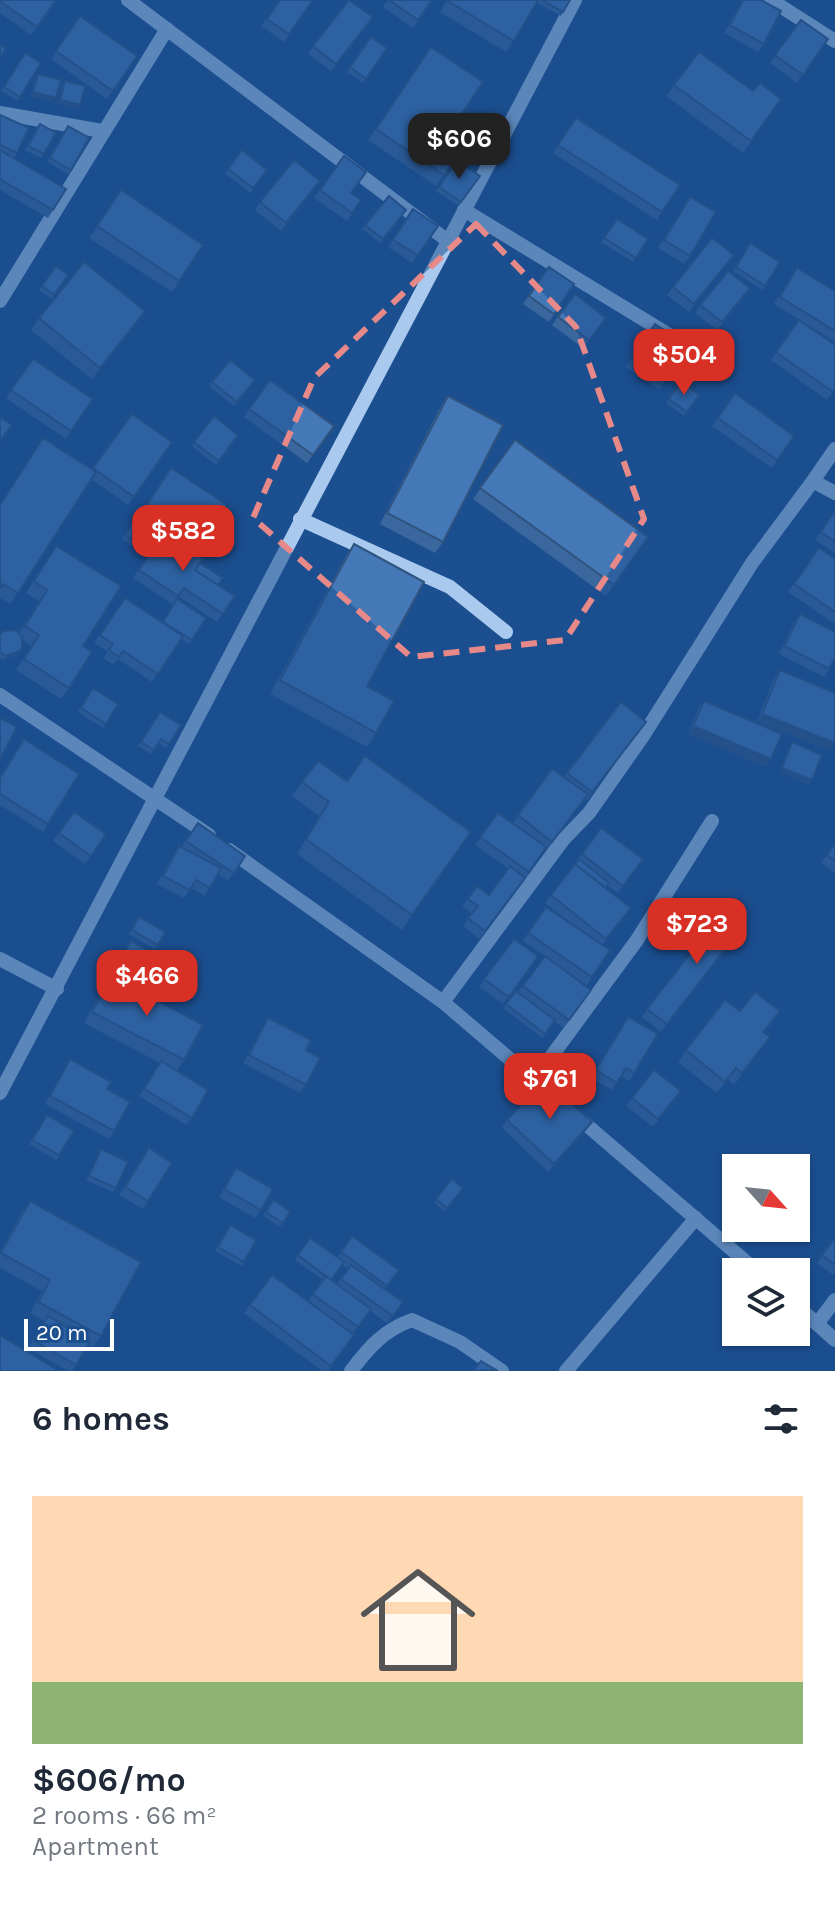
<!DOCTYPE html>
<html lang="en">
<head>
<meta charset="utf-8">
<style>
	body { margin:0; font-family:Karla,sans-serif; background:#f6f6f7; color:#1f2937; height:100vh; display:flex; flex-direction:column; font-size:30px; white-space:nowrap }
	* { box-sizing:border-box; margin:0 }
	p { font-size:26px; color:#747a83 }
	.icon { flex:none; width:44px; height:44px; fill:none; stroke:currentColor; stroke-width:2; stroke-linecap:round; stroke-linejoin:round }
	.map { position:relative; height:1371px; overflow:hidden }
	.details { display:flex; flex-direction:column; background:#fff; flex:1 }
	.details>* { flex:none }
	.needle { width:52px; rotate:117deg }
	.buttons { position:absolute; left:722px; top:1154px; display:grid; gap:16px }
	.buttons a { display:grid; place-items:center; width:88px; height:88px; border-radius:0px; background:#fff; box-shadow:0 2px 6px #0004; font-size:40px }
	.scale { position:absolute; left:24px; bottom:20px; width:90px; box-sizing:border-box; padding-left:8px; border:4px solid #fff; border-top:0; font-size:22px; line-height:28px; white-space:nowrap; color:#fff; -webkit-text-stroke:6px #1b4f8f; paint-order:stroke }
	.price { position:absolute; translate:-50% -68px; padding:0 18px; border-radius:16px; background:#d93025; color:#fff; font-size:26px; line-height:52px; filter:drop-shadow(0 2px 4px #0008) }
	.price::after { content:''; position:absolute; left:50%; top:48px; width:24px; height:18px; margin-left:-12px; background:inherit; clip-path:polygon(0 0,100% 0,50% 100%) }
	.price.active { background:#222; color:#fff }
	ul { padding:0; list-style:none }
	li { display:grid; align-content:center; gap:16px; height:424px; padding:0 32px }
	li span { display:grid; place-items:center; height:248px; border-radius:0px; color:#555 }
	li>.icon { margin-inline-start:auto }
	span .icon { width:144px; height:144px; fill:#fffc; stroke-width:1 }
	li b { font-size:34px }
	h2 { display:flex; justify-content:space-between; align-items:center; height:96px; padding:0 32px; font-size:34px }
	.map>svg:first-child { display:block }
</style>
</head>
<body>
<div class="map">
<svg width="835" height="1371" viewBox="0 0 835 1371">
	<rect width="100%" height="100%" fill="#1b4f8f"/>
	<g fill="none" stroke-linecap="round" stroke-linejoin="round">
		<g stroke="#a9c9ee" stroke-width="14">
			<path d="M128,0L448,241"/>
			<path d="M771,0L835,41"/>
			<path d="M0,113L102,131"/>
			<path d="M464,210L702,355"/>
			<path d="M0,301L167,29"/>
			<path d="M813,481L835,449"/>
			<path d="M300,519L450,587L506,632"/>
			<path d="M0,695L209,835"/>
			<path d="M229,850L443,1002L553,1096"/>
			<path d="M0,959L57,989"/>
			<path d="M443,1002L563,840L589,813L643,736L752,563L813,481L835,493"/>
			<path d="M534,1080L637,940L712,821"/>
			<path d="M0,1093L575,0"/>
			<path d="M575,1115L758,1272"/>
			<path d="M796,1305L835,1340"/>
			<path d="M817,1324L835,1300"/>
			<path d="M351,1371C369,1347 384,1330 412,1320L460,1342L502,1371"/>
			<path d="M566,1371L696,1218"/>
		</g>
	</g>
	<g fill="#3a679d" fill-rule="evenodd">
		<path d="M2,0H56L31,35L0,13V3Z"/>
		<path d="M280,0H313L284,42L261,26Z"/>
		<path d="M388,0H432L413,28L383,7Z"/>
		<path d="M447,0H570L561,16L537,3L506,52L440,12Z"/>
		<path d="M742,0H761L764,44L758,52L724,33Z"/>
		<path d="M80,16L137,56L107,99L51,59Z"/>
		<path d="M801,20L828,39L797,83L770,63Z"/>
		<path d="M367,25L331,71L308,54L313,46Z"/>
		<path d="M371,37L387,48L363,83L347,72Z"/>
		<path d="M431,47L449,133L465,144L436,186L368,140Z"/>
		<path d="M699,52L753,91L781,99L743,153L666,96Z"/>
		<path d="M25,53L41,63L18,101L1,91Z"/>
		<path d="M38,74L53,102L31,96L35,78Z"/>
		<path d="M65,81L80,105L77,109L58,104L62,85Z"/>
		<path d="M0,115L17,153L14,158L53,210L48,218L0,190Z"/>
		<path d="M576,118L680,185L657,220L553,153Z"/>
		<path d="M37,128L44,154L41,158L25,150Z"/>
		<path d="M65,130L71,170L68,174L47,162Z"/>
		<path d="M242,150L267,170L250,193L225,173Z"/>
		<path d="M344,156L351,193L361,200L347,221L314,198Z"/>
		<path d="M457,161L480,176L459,206L436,191Z"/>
		<path d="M320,181L281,231L255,210L260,202Z"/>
		<path d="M121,190L203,245L172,292L89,238Z"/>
		<path d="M389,196L406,210L380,243L362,229Z"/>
		<path d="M690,197V256L684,264L658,248Z"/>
		<path d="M413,209L438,226L412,263L388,247Z"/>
		<path d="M617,219L648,239L633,262L601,242Z"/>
		<path d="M750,243L780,262L763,290L733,271Z"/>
		<path d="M728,263L689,312L667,295L673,287Z"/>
		<path d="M56,266L68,275L52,299L39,290Z"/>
		<path d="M549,267L574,284L549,322L523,304Z"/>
		<path d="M797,268L835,291V342L774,304Z"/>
		<path d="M575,294L606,318L583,348L552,325Z"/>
		<path d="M745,296L717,330L695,313L700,305Z"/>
		<path d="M39,318L137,323L92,379L31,330Z"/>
		<path d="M799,320L835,389L827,400L771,360Z"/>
		<path d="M655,324L688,346L659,389L626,367Z"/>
		<path d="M33,359L93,399L66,439L6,398Z"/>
		<path d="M230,360L255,380L234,406L209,386Z"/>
		<path d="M270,380L334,426L307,463L244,417Z"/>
		<path d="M681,381L699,395L684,416L666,403Z"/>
		<path d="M735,393L794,436L772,468L712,426Z"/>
		<path d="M448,396L443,542L435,553L380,524L440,408Z"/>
		<path d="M132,414L172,442L128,505L91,479L10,604L0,598V504L92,470Z"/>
		<path d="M214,416L238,435L216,465L192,446Z"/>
		<path d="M515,440L648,537L606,596L473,499Z"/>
		<path d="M171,468L227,505L195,553L200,562L218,585L235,596L217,622L178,596L172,604L133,578L161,537L136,520Z"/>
		<path d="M835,510V553L815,540Z"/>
		<path d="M133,522L155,535L143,553L122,539Z"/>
		<path d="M354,544L367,686L376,733L367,747L270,694L345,558Z"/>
		<path d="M56,546L83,646L69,688L61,699L16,670L31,646L22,640L19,654L3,660L0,658V634L19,633L39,601L26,593Z"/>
		<path d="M819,548L835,559V624L788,592Z"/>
		<path d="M125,598L162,623L177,599L206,618L189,644L181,639L152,682L118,659L113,665L103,658L108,652L94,643Z"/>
		<path d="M800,614L829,669L824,677L779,654L794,622Z"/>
		<path d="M780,670L829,751L757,721L774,678Z"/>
		<path d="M93,688L118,704L103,728L78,712Z"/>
		<path d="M704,701L766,767L688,734L698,709Z"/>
		<path d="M621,702L646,722L587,800L585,799L546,850L545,849L520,886L479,939L463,926L472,913L462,907L477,886L489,895L509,869L475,845L498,813L513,823L552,769L564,777Z"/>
		<path d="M160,712L181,725L166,748L158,743L151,754L138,746Z"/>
		<path d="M0,777L48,824L43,832L0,805Z"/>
		<path d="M347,781L471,832L402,930L297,854L319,816L292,796L302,782Z"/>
		<path d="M74,812L106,834L85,864L53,841Z"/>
		<path d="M198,823L245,856L228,881L218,874L204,896L191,888L184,898L157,884L174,854L179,846L181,847Z"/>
		<path d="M601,828L643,859L618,893L608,886L606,888L631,908L602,945L610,950L587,985L523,941L546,907L578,928L545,903Z"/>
		<path d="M835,844V873L821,863Z"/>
		<path d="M139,917L165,932L155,949L129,934Z"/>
		<path d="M741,930L661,1032L642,1017L647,1009Z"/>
		<path d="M514,939L538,956L503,1004L479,987Z"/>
		<path d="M128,945L154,954L135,989L184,1060L177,1071L192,1118L186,1125L139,1096L160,1063L84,1023L103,988L111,976Z"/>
		<path d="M545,956L591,990L563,1028L554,1021L542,1038L503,1008L516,991L518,992Z"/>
		<path d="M740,1011L772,1023L764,1033L770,1037L734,1085L728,1079L717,1093L678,1062L686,1050Z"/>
		<path d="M628,1017L634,1073L629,1081L621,1076L612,1090L591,1078Z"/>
		<path d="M268,1018L306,1050V1085L300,1093L243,1063Z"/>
		<path d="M70,1059L107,1089L114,1131L109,1139L45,1104Z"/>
		<path d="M681,1091L653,1127L626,1106L632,1098Z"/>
		<path d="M47,1115L74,1131L56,1160L29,1144Z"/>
		<path d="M507,1120L586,1130L548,1172L502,1128Z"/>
		<path d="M101,1149L116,1188L113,1192L86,1180Z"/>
		<path d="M143,1156L148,1201L143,1209L119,1195Z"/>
		<path d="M236,1168L261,1210L255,1218L219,1197Z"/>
		<path d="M452,1179L463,1188L445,1212L434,1203Z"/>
		<path d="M273,1200L290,1211L280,1227L263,1216Z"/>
		<path d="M30,1201L101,1336L93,1347L88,1344L72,1371H68L28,1348L44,1321L30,1313L42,1291L0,1268V1252L22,1212Z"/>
		<path d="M230,1225L244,1262L242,1266L215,1251Z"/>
		<path d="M352,1236L399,1270L385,1289L403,1302L387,1323L370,1311L352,1334L354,1335L328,1371H322L244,1313L272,1275L308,1301L323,1280L295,1260L310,1238L337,1258ZM342,1265L348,1269L337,1284L331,1280Z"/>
		<path d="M835,1238V1272L833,1275L817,1263Z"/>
	</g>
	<g fill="#305480">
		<path d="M33,92L56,98L53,102L31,96Z"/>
		<path d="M60,100L80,105L77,109L58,104Z"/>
		<path d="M145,311L137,323L92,379L100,368Z"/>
		<path d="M22,650L19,654L3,660L6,656Z"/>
		<path d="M762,714L835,743L829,751L757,721Z"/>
		<path d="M693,726L771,759L766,767L688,734Z"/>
		<path d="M782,768L812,780L809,785L779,772Z"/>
		<path d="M592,1122L586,1130L548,1172L554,1164Z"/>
	</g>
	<g fill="#4478b7" stroke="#305480" stroke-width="2">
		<path d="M2,0H56L37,27L1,2Z"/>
		<path d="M280,0H313L289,34L267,19Z"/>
		<path d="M349,0L373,17L336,64L313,46Z"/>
		<path d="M389,0H432L418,20Z"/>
		<path d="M448,0H538L514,41L448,1Z"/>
		<path d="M542,0H570L563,12Z"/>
		<path d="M743,0H761L781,11L764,44L730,25Z"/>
		<path d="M80,16L137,56L113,91L56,51Z"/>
		<path d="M801,20L828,39L803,75L775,55Z"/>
		<path d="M371,37L387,48L366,79L350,67Z"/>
		<path d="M0,44L6,49L0,57Z"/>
		<path d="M431,47L483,82L449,133L465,144L444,175L376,129Z"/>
		<path d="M699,52L753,91L760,83L781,99L751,141L674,85Z"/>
		<path d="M25,53L41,63L20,97L4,87Z"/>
		<path d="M38,74L61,80L56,98L33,92Z"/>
		<path d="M65,81L85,86L80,105L60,100Z"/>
		<path d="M0,115L29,128L17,153L0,145Z"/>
		<path d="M576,118L680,185L662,212L558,145Z"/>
		<path d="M40,124L56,133L44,154L28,146Z"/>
		<path d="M68,126L89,138L71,170L50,158Z"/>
		<path d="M0,150L66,189L53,210L0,179Z"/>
		<path d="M242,150L267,170L253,188L228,169Z"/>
		<path d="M344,156L366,172L351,193L361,200L352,213L320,190Z"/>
		<path d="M294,160L320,181L286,223L260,202Z"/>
		<path d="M457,161L480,176L461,202L439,187Z"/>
		<path d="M121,190L203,245L179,281L97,226Z"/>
		<path d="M389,196L406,210L383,239L365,225Z"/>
		<path d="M690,197L716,212L690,256L664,240Z"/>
		<path d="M413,209L438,226L418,255L393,240Z"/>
		<path d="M617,219L648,239L636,258L604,238Z"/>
		<path d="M712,238L734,255L694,304L673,287Z"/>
		<path d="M750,243L780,262L765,286L736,267Z"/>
		<path d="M84,262L145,311L100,368L39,318Z"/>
		<path d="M56,266L68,275L54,295L42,286Z"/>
		<path d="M549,267L574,284L554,314L529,296Z"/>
		<path d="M797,268L835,291V331L780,297Z"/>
		<path d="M728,271L750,288L722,322L700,305Z"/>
		<path d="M575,294L606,318L589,340L558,317Z"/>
		<path d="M799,320L835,345V389L833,392L776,352Z"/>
		<path d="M655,324L688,346L665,381L632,359Z"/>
		<path d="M33,359L93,399L71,431L11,390Z"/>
		<path d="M230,360L255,380L237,402L212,382Z"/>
		<path d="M270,380L334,426L313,455L249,409Z"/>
		<path d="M681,381L699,395L687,412L669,399Z"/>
		<path d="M735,393L794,436L777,460L718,418Z"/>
		<path d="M448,396L503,425L443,542L387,513Z"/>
		<path d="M132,414L172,442L134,497L93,468Z"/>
		<path d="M214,416L238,435L219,461L194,442Z"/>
		<path d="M0,417L12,425L0,441Z"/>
		<path d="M43,438L96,472L18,593L3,584L0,588V505Z"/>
		<path d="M515,440L648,537L614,585L480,488Z"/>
		<path d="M171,468L227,505L197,550L142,512Z"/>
		<path d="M835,510V542L821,532Z"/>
		<path d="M133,522L155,535L146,548L125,535Z"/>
		<path d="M163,532L203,559L195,570L235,596L223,614L184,588L178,596L139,570Z"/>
		<path d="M354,544L424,582L367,686L394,701L376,733L280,680Z"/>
		<path d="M56,546L121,586L83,646L92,652L69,688L24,659L39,635L25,626L47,590L34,581Z"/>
		<path d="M819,548L835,559V612L794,584Z"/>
		<path d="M200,563L223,578L218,585L195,570Z"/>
		<path d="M125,598L183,636L158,674L123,651L119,657L109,650L113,644L100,635Z"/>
		<path d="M177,599L206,618L192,640L163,622Z"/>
		<path d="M800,614L835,632V658L829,669L784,646Z"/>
		<path d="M16,630L22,637V650L6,656L0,652V635L3,631Z"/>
		<path d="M780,670L835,693V743L762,714Z"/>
		<path d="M93,688L118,704L106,724L81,708Z"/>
		<path d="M704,701L782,734L771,759L693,726Z"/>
		<path d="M621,702L646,722L592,792L567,773Z"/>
		<path d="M160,712L181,725L169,744L161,739L154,750L141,742Z"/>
		<path d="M0,718L17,727L0,759Z"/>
		<path d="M24,739L79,774L48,824L0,794V778Z"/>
		<path d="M792,742L822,755L812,780L782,768Z"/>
		<path d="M365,756L471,832L412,915L306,839L329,802L302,782L318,761L347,781Z"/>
		<path d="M552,769L588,794L552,842L518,815Z"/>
		<path d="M74,812L106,834L91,856L59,833Z"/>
		<path d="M498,813L546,847L529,872L480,837Z"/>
		<path d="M198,823L245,856L234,873L186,841Z"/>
		<path d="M601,828L643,859L623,886L582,854Z"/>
		<path d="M835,844V861L827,855Z"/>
		<path d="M179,846L221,868L210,888L196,880L190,890L163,876Z"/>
		<path d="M579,859L609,883L606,888L575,864L572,866Z"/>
		<path d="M575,864L631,908L606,939L551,895Z"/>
		<path d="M510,866L525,878L485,931L468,918L478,906L468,899L477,886L489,895Z"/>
		<path d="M546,907L610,950L592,977L528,933Z"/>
		<path d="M727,907L746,922L667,1024L647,1009Z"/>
		<path d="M139,917L165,932L158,945L132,930Z"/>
		<path d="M514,939L538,956L509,997L484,979Z"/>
		<path d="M131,941L154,954L136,986L113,973Z"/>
		<path d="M545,956L591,990L569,1020L523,986Z"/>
		<path d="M111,976L203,1025L184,1060L92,1012Z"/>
		<path d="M516,991L555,1020L545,1034L506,1004Z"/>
		<path d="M755,992L780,1011L763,1032L770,1037L742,1073L736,1068L725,1082L686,1050L725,1000L740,1011Z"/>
		<path d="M628,1017L658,1034L634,1073L626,1068L617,1083L596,1070Z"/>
		<path d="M268,1018L311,1040L306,1050L320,1058L306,1085L249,1055Z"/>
		<path d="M70,1059L111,1082L107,1089L130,1102L114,1131L50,1096Z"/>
		<path d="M161,1061L208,1090L192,1118L144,1089Z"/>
		<path d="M654,1070L681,1091L658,1119L632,1098Z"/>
		<path d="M545,1079L592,1122L554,1164L507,1120Z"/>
		<path d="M47,1115L74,1131L59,1155L32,1140Z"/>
		<path d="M149,1148L172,1163L148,1201L125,1187Z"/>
		<path d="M101,1149L128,1162L116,1188L89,1176Z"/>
		<path d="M236,1168L273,1189L261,1210L224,1189Z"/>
		<path d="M452,1179L463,1188L447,1208L436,1199Z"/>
		<path d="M273,1200L290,1211L283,1223L266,1212Z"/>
		<path d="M30,1201L141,1262L101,1336L38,1302L50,1280L1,1253Z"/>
		<path d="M230,1225L256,1240L244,1262L218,1247Z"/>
		<path d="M352,1236L399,1270L387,1286L341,1252Z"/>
		<path d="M310,1238L344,1262L331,1280L298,1255Z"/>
		<path d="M835,1238V1265L822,1255Z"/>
		<path d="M351,1265L403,1302L393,1316L341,1279Z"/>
		<path d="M272,1275L354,1335L331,1366L250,1305Z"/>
		<path d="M326,1276L371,1309L358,1327L313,1294Z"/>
		<path d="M48,1316L90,1341L76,1365L33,1340Z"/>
		<path d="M0,1335L59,1371H0Z"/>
		<path d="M481,1361L496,1370L473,1371Z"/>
	</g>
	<path d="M0 0H835V1371H0ZM476,224L576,327L644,519L565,640L411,657L253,518L314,378Z" fill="#1b4f8f" fill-opacity=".55" fill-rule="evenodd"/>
	<path fill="none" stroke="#e88989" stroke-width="6" stroke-dasharray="16 10" stroke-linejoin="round" d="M476,224L576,327L644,519L565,640L411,657L253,518L314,378Z"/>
</svg>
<div class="buttons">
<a><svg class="needle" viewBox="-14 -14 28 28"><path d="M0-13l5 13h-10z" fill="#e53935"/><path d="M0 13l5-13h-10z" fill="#747a83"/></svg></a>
<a><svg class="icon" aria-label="layers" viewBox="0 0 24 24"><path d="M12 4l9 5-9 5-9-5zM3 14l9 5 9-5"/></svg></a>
</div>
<div class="scale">20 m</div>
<b class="price active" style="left:459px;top:181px">$606</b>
<b class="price" style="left:684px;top:397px">$504</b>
<b class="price" style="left:183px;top:573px">$582</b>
<b class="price" style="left:697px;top:966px">$723</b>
<b class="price" style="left:147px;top:1018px">$466</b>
<b class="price" style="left:550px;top:1121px">$761</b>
</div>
<section class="details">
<h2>6 homes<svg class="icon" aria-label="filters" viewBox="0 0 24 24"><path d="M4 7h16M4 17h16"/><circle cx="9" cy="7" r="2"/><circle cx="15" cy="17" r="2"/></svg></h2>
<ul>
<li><span style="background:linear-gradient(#ffd9b3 75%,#8fb573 0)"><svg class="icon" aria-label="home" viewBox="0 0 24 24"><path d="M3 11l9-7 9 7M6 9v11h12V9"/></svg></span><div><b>$606/mo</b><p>2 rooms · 66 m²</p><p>Apartment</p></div></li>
</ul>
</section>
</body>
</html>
